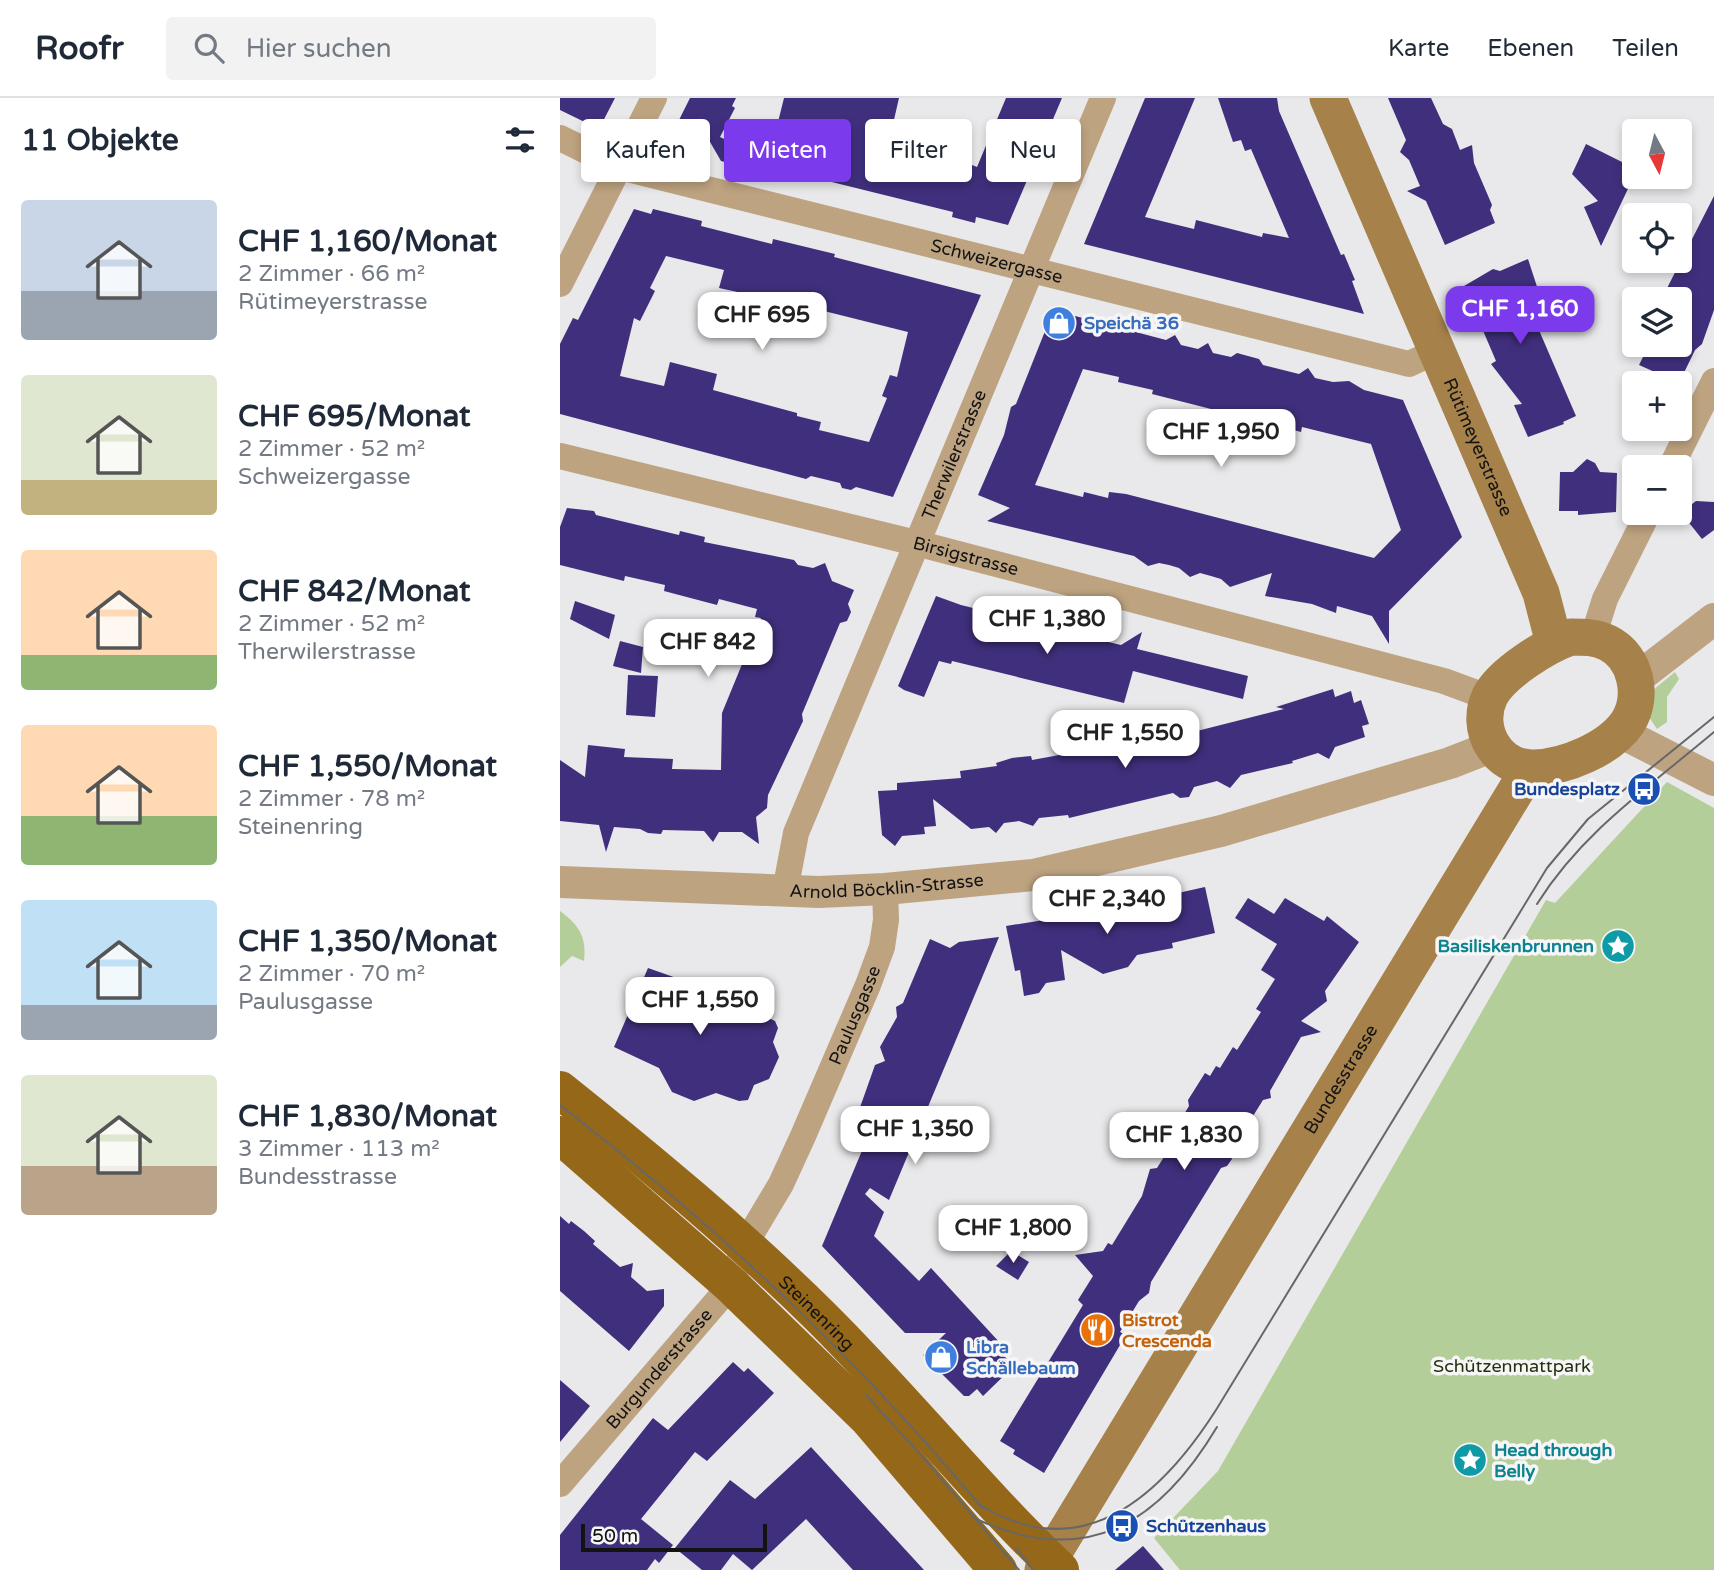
<!DOCTYPE html>
<html lang="de">
<head>
<meta charset="utf-8">
<style>
	body { margin:0; font-family:"Varela Round",sans-serif; background:#f2f2f3; color:#1f2937; height:100vh; display:flex; flex-direction:column; font-size:26px; white-space:nowrap }
	* { box-sizing:border-box; margin:0 }
	p { font-size:23px; color:#747a83 }
	.icon { flex:none; width:38px; height:38px; fill:none; stroke:currentColor; stroke-width:2; stroke-linecap:round; stroke-linejoin:round }
	.map { position:relative; flex:1; overflow:hidden }
	.drawer { display:flex; flex-direction:column; background:#fff; width:560px }
	.drawer>* { flex:none }
	.hud { position:absolute; left:21px; top:21px; width:665px; height:63px; display:flex; gap:14px }
	.needle { width:46px; rotate:173deg }
	.controls { position:absolute; left:1062px; top:21px; display:grid; gap:14px }
	.controls a { display:grid; place-items:center; width:70px; height:70px; border-radius:7px; background:#fff; box-shadow:0 4px 10px #0003; font-size:35px }
	.scale { position:absolute; left:21px; bottom:18px; width:186px; box-sizing:border-box; padding-left:7px; border:4px solid #131314; border-top:0; font-size:19px; line-height:24px; white-space:nowrap; color:#131314; -webkit-text-stroke:5px #f6f6f7; paint-order:stroke }
	.price { position:absolute; translate:-50% -60px; padding:0 16px; border-radius:14px; background:#fff; color:#222; font-size:23px; line-height:46px; filter:drop-shadow(0 2px 4px #0008) }
	.price::after { content:''; position:absolute; left:50%; top:42px; width:21px; height:16px; margin-left:-10px; background:inherit; clip-path:polygon(0 0,100% 0,50% 100%) }
	.price.selected { background:#7c3aed; color:#fff }
	ul { padding:0; list-style:none }
	li { display:flex; align-items:center; gap:21px; height:175px; padding:0 21px }
	li span { display:grid; place-items:center; flex:none; width:196px; height:140px; border-radius:7px; color:#555 }
	li>.icon { margin-inline-start:auto }
	span .icon { width:84px; height:84px; fill:#fffc; stroke-width:1 }
	li b { font-size:30px }
	h2 { display:flex; justify-content:space-between; align-items:center; height:84px; padding:0 21px; font-size:30px }
	.pill { padding:0 24px; border-radius:7px; background:#fff; box-shadow:0 4px 10px #0003; font-size:24px; line-height:63px }
	.pill.selected { background:#7c3aed; color:#fff }
	header { display:flex; align-items:center; gap:42px; box-sizing:border-box; height:98px; padding:0 35px; background:#fff; border-bottom:2px solid #e0e1e3 }
	header strong { font-size:33px }
	nav { display:flex; gap:38px; margin-inline-start:auto; font-size:24px }
	.search { width:490px; height:63px; background:#f2f2f3; display:flex; align-items:center; gap:18px; box-sizing:border-box; padding:0 24px; border-radius:7px; color:#747a83; font-size:26px }
	main { display:flex; flex:1; min-height:0 }
	.map>svg:first-child { display:block }
</style>
</head>
<body>
<header>
<strong>Roofr</strong>
<div class="search"><svg class="icon" aria-label="search" viewBox="0 0 24 24"><circle cx="10" cy="10" r="6"/><path d="M15 15l6 6"/></svg>Hier suchen</div>
<nav><a>Karte</a><a>Ebenen</a><a>Teilen</a></nav>
</header>
<main>
<section class="drawer">
<h2>11 Objekte<svg class="icon" aria-label="filters" viewBox="0 0 24 24"><path d="M4 7h16M4 17h16"/><circle cx="9" cy="7" r="2"/><circle cx="15" cy="17" r="2"/></svg></h2>
<ul>
<li><span style="background:linear-gradient(#c9d6e8 65%,#9aa5b1 0)"><svg class="icon" aria-label="home" viewBox="0 0 24 24"><path d="M3 11l9-7 9 7M6 9v11h12V9"/></svg></span><div><b>CHF 1,160/Monat</b><p>2 Zimmer · 66 m²</p><p>Rütimeyerstrasse</p></div></li>
<li><span style="background:linear-gradient(#dfe7d0 75%,#c2b280 0)"><svg class="icon" aria-label="home" viewBox="0 0 24 24"><path d="M3 11l9-7 9 7M6 9v11h12V9"/></svg></span><div><b>CHF 695/Monat</b><p>2 Zimmer · 52 m²</p><p>Schweizergasse</p></div></li>
<li><span style="background:linear-gradient(#ffd9b3 75%,#8fb573 0)"><svg class="icon" aria-label="home" viewBox="0 0 24 24"><path d="M3 11l9-7 9 7M6 9v11h12V9"/></svg></span><div><b>CHF 842/Monat</b><p>2 Zimmer · 52 m²</p><p>Therwilerstrasse</p></div></li>
<li><span style="background:linear-gradient(#ffd9b3 65%,#8fb573 0)"><svg class="icon" aria-label="home" viewBox="0 0 24 24"><path d="M3 11l9-7 9 7M6 9v11h12V9"/></svg></span><div><b>CHF 1,550/Monat</b><p>2 Zimmer · 78 m²</p><p>Steinenring</p></div></li>
<li><span style="background:linear-gradient(#bfe0f5 75%,#9aa5b1 0)"><svg class="icon" aria-label="home" viewBox="0 0 24 24"><path d="M3 11l9-7 9 7M6 9v11h12V9"/></svg></span><div><b>CHF 1,350/Monat</b><p>2 Zimmer · 70 m²</p><p>Paulusgasse</p></div></li>
<li><span style="background:linear-gradient(#dfe7d0 65%,#b9a48a 0)"><svg class="icon" aria-label="home" viewBox="0 0 24 24"><path d="M3 11l9-7 9 7M6 9v11h12V9"/></svg></span><div><b>CHF 1,830/Monat</b><p>3 Zimmer · 113 m²</p><p>Bundesstrasse</p></div></li>
</ul>
</section>
<div class="map">
<svg width="1154" height="1472" viewBox="0 0 1154 1472">
	<rect width="100%" height="100%" fill="#e9e8ea"/>
	<g fill="#b4ce99">
		<path d="M1115,574L1119,581L1107,599V624L1097,631L1089,619L1092,593Z"/>
		<path d="M1107,684L1154,710V1472H620L594,1440L658,1373L986,802L995,805Z"/>
		<path d="M0,813C19,827 27,839 24,863L12,858L0,869Z"/>
	</g>
	<g fill="#402f7c" fill-rule="evenodd">
		<path d="M0,0H55L39,31L0,12Z"/>
		<path d="M130,0H176L172,8L175,10L160,39L193,55L172,66L161,63L146,37L138,54L110,40Z"/>
		<path d="M224,0H339L330,39L368,49L417,69L446,0H502L448,127L416,119L415,125L392,119L393,114L207,68Z"/>
		<path d="M585,0H635L585,119L634,131L636,122L702,139L703,135L729,140L691,51L685,53L681,42L673,44L658,0H717L719,13L747,78L781,157L784,156L795,182L792,183L804,216L524,146Z"/>
		<path d="M828,0H871L883,26L892,31L900,52L912,47L914,65L932,107L930,112L935,125L885,147L866,103L847,93L860,88L849,62L840,54L846,42Z"/>
		<path d="M1026,46L1074,70V78L1041,148L1024,109L1038,103L1012,76Z"/>
		<path d="M1154,98V212L1142,246L1135,252L1119,285H1092L1097,275L1079,267L1089,247H1120V201L1103,198Z"/>
		<path d="M74,111L91,116L93,111L142,123L141,128L212,146L213,141L275,156L274,159L421,197L333,399L296,389L291,392L282,390L280,385L251,378L246,381L0,316V246L13,220L18,222ZM106,158L164,172L159,190L243,208L242,214L262,219L264,213L348,234L337,279L330,277L322,298L327,300L309,344L259,332L261,324L237,318V315L153,292L157,276L110,264L104,288L60,278L74,220L80,223L95,193L90,190Z"/>
		<path d="M968,161L982,204L969,209L1016,318L1003,324L1004,326L968,339L954,307L962,306L931,266L936,263L904,188L933,171L940,173Z"/>
		<path d="M500,214L606,242L615,237L621,247L638,251L648,245L653,255L671,259L677,255L699,261L703,267L739,276L748,270L755,280L773,284L789,283L804,292L843,302L902,439L829,513V546L812,518L777,508L776,515L752,506L705,498L712,475L670,489L661,481L651,478L640,475L630,479L619,470L609,467L599,465L588,468L574,458L427,423L450,410L418,397L444,337L451,309L456,306L491,218ZM523,271L559,279L558,284L593,292L592,296L741,334L742,329L811,346L841,432L814,460L566,396L549,394L548,400L524,394L523,399L475,387Z"/>
		<path d="M1027,361L1035,365L1040,374L1057,375L1056,414L1018,417V413H999L1000,374H1013Z"/>
		<path d="M1136,403L1154,404V432L1142,441L1126,421L1127,410Z"/>
		<path d="M7,410L34,413L36,417L119,437L120,433L145,439L144,444L234,462L238,467L253,470L265,465L272,483L294,492L288,506L291,514L287,523L280,525L242,616L243,623L208,697L207,710L196,719L199,746L182,734H159L153,744L144,733L103,732L101,736L88,735L80,731L54,729L46,754L39,727L0,723V662L25,679L28,647L65,651L64,659L113,661L112,671L161,672L162,615L201,520L195,519L197,511L159,501L157,507L104,493L105,487L65,478L64,483L0,467V429Z"/>
		<path d="M376,498L401,507L493,530L498,514L511,535L561,547L582,534L577,551L688,578L683,601L573,573L564,605L392,563L391,566L379,563L364,599L344,592L338,588Z"/>
		<path d="M15,503L55,517L49,541L10,521Z"/>
		<path d="M60,543L83,549L81,575L53,568Z"/>
		<path d="M68,577L98,578L95,619L66,617Z"/>
		<path d="M773,591L775,599L791,593L794,605L801,602L809,626L802,628L805,639L775,649L769,661L758,655L732,663L733,665L681,677L670,690L657,683L634,689L629,699L620,700L613,695L509,720L508,717L479,720L473,728L459,723L444,725L436,735L429,729L411,731L373,701L376,728L364,729L365,736L342,738L335,748L322,737L318,693L337,692V685L401,680L400,673L437,668L436,665L452,660L471,658L472,662L565,645L566,651L724,611L716,609Z"/>
		<path d="M645,789L655,835L612,845L613,850L577,857L568,869L543,876L501,852L505,882L486,885L479,895L464,898L460,872L455,873L446,828L528,815Z"/>
		<path d="M688,800L714,816L725,800L764,823L767,818L799,844L765,893L767,903L741,923L761,934L741,939L710,993L711,1000L703,1002L670,1055L672,1061L667,1068L661,1070L591,1184L589,1195L579,1203L560,1234L566,1237L484,1375L453,1356L455,1352L440,1343L523,1207L518,1202L533,1178L515,1157L543,1153L548,1145L552,1147L582,1098L590,1071L597,1070L614,1043L612,1036L629,1008L628,1002L645,975L650,978L656,968L660,970L673,949L677,952L701,914L696,911L715,881L701,872L717,846L675,820Z"/>
		<path d="M439,839L329,1102L310,1090L305,1096L324,1114L314,1138L359,1183L371,1170L441,1246L436,1250L454,1268L423,1298L417,1291L409,1298H404L363,1257L386,1235H345L262,1148L309,1036L280,1023L298,1015L315,967L325,963L320,949L337,919L336,909L343,905L370,841L390,850L399,844Z"/>
		<path d="M88,870L139,888L159,880L183,889L192,912L215,923L218,930L213,944L219,959L209,981L194,987L188,1002L179,1003L156,995L134,1003L112,994L99,970L54,949Z"/>
		<path d="M0,1118L9,1126L11,1123L24,1133L35,1143L33,1146L60,1169L73,1165L71,1179L87,1193L104,1191V1208L69,1253L0,1193Z"/>
		<path d="M451,1153L469,1164L458,1182L436,1168Z"/>
		<path d="M173,1264L184,1274L188,1270L214,1295L147,1363L135,1354L81,1421L113,1447L99,1465L95,1461L87,1472H0V1437L93,1320L108,1332Z"/>
		<path d="M0,1282L30,1308L0,1344Z"/>
		<path d="M251,1349L364,1472H293L246,1421L192,1472L173,1456L161,1472H142L115,1450L170,1382L195,1401Z"/>
		<path d="M583,1448L604,1472H555Z"/>
	</g>
	<g fill="none" stroke-linecap="round" stroke-linejoin="round">
		<g stroke="#bda380" stroke-width="26">
			<path id="s1" d="M0,40L59,69L849,266L877,253"/>
			<path d="M0,186L94,0"/>
			<path id="s2" d="M0,358L356,445L884,583L930,600"/>
			<path d="M1111,369L1154,283"/>
			<path d="M1033,539L1045,501L1088,415"/>
			<path id="s3" d="M225,793L236,735L543,0"/>
			<path id="s4" d="M0,1386L171,1187L184,1148L221,1086L243,1038L308,887L322,849L326,822L325,791"/>
		</g>
		<g stroke="#bda380" stroke-width="32">
			<path d="M1075,582L1154,521"/>
			<path d="M1060,634L1154,682"/>
			<path id="s5" d="M0,784L259,794L325,791L473,777L661,733L890,665L931,649"/>
		</g>
		<g stroke="#a6814a" stroke-width="37">
			<path id="s6" d="M768,0L981,495L994,545"/>
			<path d="M1011,539C1024,539 1036,539 1048,545C1076,559 1084,598 1068,624C1050,651 1005,669 974,670C937,671 914,631 930,598C942,575 987,547 1011,539Z"/>
			<path id="s7" d="M483,1472L969,671"/>
		</g>
		<g stroke="#956819" stroke-width="38">
			<path id="s8" d="M0,992C89,1063 178,1137 260,1218C343,1300 416,1392 500,1472"/>
			<path d="M0,1037L171,1187L307,1319L438,1472"/>
		</g>
		<g stroke="#676768" stroke-width="2">
			<path d="M977,806C1022,734 1090,688 1154,634"/>
			<path d="M0,1007C153,1125 299,1262 422,1410"/>
			<path d="M306,1297L361,1357L459,1472"/>
			<path d="M417,1405C522,1472 601,1398 656,1312L987,770L1028,721L1154,619"/>
			<path d="M414,1420C526,1472 599,1426 657,1329"/>
			<path d="M456,1450L473,1472"/>
		</g>
	</g>
	<defs>
		<g id="shop-disc" transform="scale(1.75)"><circle r="9.5" fill="#3f7fe0" stroke="#f6f6f7"/><path d="M-5-2.5h2.3a2.7 3.5 0 0 1 5.4 0H5L5.5 6h-11ZM-1.5-2.5h3a1.5 2.3 0 0 0-3 0Z" fill="#fff"/></g>
		<g id="bus-disc" transform="scale(1.75)"><circle r="9.5" fill="#1a4fb4" stroke="#f6f6f7"/><path d="M-5-6H5V4H4V6H2V4H-2V6H-4V4H-5ZM-3.5-4V0h7V-4ZM-3.5 1.2v1.5H-2V1.2ZM2 1.2v1.5H3.5V1.2Z" fill="#fff"/></g>
		<g id="sight-disc" transform="scale(1.75)"><circle r="9.5" fill="#0f9aa8" stroke="#f6f6f7"/><path d="M0-6L1.8-2.2L6-1.7L2.9 1.2L3.7 5.4L0 3.3L-3.7 5.4L-2.9 1.2L-6-1.7L-1.8-2.2Z" fill="#fff"/></g>
		<g id="restaurant-disc" transform="scale(1.75)"><circle r="9.5" fill="#e8710a" stroke="#f6f6f7"/><path d="M-5-6h1v4h1v-4h1v4h1v-4h1v5L-1.5 .5V6h-2V.5L-5-1ZM5-6V6H3V1.5H1.5Q1.5-4 5-6Z" fill="#fff"/></g>
	</defs>
	<g fill-rule="evenodd">
		<use href="#shop-disc" x="499" y="225"/>
		<use href="#bus-disc" x="1084" y="691"/>
		<use href="#sight-disc" x="1058" y="848"/>
		<use href="#restaurant-disc" x="537" y="1232"/>
		<use href="#shop-disc" x="381" y="1259"/>
		<use href="#sight-disc" x="910" y="1362"/>
		<use href="#bus-disc" x="562" y="1428"/>
	</g>
	<g text-anchor="middle" stroke-width="7" stroke-linejoin="round" paint-order="stroke">
		<g font-size="18" fill="#131314" stroke="#f6f6f7">
			<text dy="6" stroke="none"><textPath href="#s1" startOffset="455">Schweizergasse</textPath></text>
			<text dy="6" stroke="none"><textPath href="#s6" startOffset="380">Rütimeyerstrasse</textPath></text>
			<text dy="6" stroke="none"><textPath href="#s3" startOffset="469">Therwilerstrasse</textPath></text>
			<text dy="6" stroke="none"><textPath href="#s2" startOffset="418">Birsigstrasse</textPath></text>
			<text dy="6" stroke="none"><textPath href="#s5" startOffset="327">Arnold Böcklin-Strasse</textPath></text>
			<text dy="6" stroke="none"><textPath href="#s4" startOffset="560">Paulusgasse</textPath></text>
			<text dy="6" stroke="none"><textPath href="#s7" startOffset="574">Bundesstrasse</textPath></text>
			<text dy="6" stroke="none"><textPath href="#s8" startOffset="340">Steinenring</textPath></text>
			<text dy="6" stroke="none"><textPath href="#s4" startOffset="152">Burgunderstrasse</textPath></text>
		</g>
		<g font-size="18" font-weight="bold" fill="#366cbe" stroke="#f6f6f7" text-anchor="start">
			<text x="524" y="231">Speichä 36</text>
			<text x="406" y="1255">Libra<tspan x="406" dy="21">Schällebaum</tspan></text>
		</g>
		<g font-size="18" font-weight="bold" fill="#164399" stroke="#f6f6f7" text-anchor="end">
			<text x="1060" y="697">Bundesplatz</text>
			<text x="586" y="1434" text-anchor="start">Schützenhaus</text>
		</g>
		<g font-size="18" font-weight="bold" fill="#0d838f" stroke="#f6f6f7" text-anchor="end">
			<text x="1034" y="854">Basiliskenbrunnen</text>
			<text x="934" y="1358" text-anchor="start">Head through<tspan x="934" dy="21">Belly</tspan></text>
		</g>
		<g font-size="18" font-weight="bold" fill="#c56008" stroke="#f6f6f7" text-anchor="start">
			<text x="562" y="1228">Bistrot<tspan x="562" dy="21">Crescenda</tspan></text>
		</g>
		<g font-size="18" fill="#22320d" stroke="#f6f6f7">
			<text x="952" y="1274">Schützenmattpark</text>
		</g>
	</g>
</svg>
<div class="controls">
<a><svg class="needle" viewBox="-14 -14 28 28"><path d="M0-13l5 13h-10z" fill="#e53935"/><path d="M0 13l5-13h-10z" fill="#747a83"/></svg></a>
<a><svg class="icon" aria-label="locate" viewBox="0 0 24 24"><circle cx="12" cy="12" r="6"/><path d="M12 2v4M12 18v4M2 12h4M18 12h4"/></svg></a>
<a><svg class="icon" aria-label="layers" viewBox="0 0 24 24"><path d="M12 4l9 5-9 5-9-5zM3 14l9 5 9-5"/></svg></a>
<a>+</a>
<a>−</a>
</div>
<div class="scale">50 m</div>
<b class="price selected" style="left:960px;top:248px">CHF 1,160</b>
<b class="price" style="left:202px;top:254px">CHF 695</b>
<b class="price" style="left:661px;top:371px">CHF 1,950</b>
<b class="price" style="left:487px;top:558px">CHF 1,380</b>
<b class="price" style="left:148px;top:581px">CHF 842</b>
<b class="price" style="left:565px;top:672px">CHF 1,550</b>
<b class="price" style="left:547px;top:838px">CHF 2,340</b>
<b class="price" style="left:140px;top:939px">CHF 1,550</b>
<b class="price" style="left:355px;top:1068px">CHF 1,350</b>
<b class="price" style="left:624px;top:1074px">CHF 1,830</b>
<b class="price" style="left:453px;top:1167px">CHF 1,800</b>
<div class="hud">
<a class="pill">Kaufen</a>
<a class="pill selected">Mieten</a>
<a class="pill">Filter</a>
<a class="pill">Neu</a>
</div>
</div>
</main>
</body>
</html>
